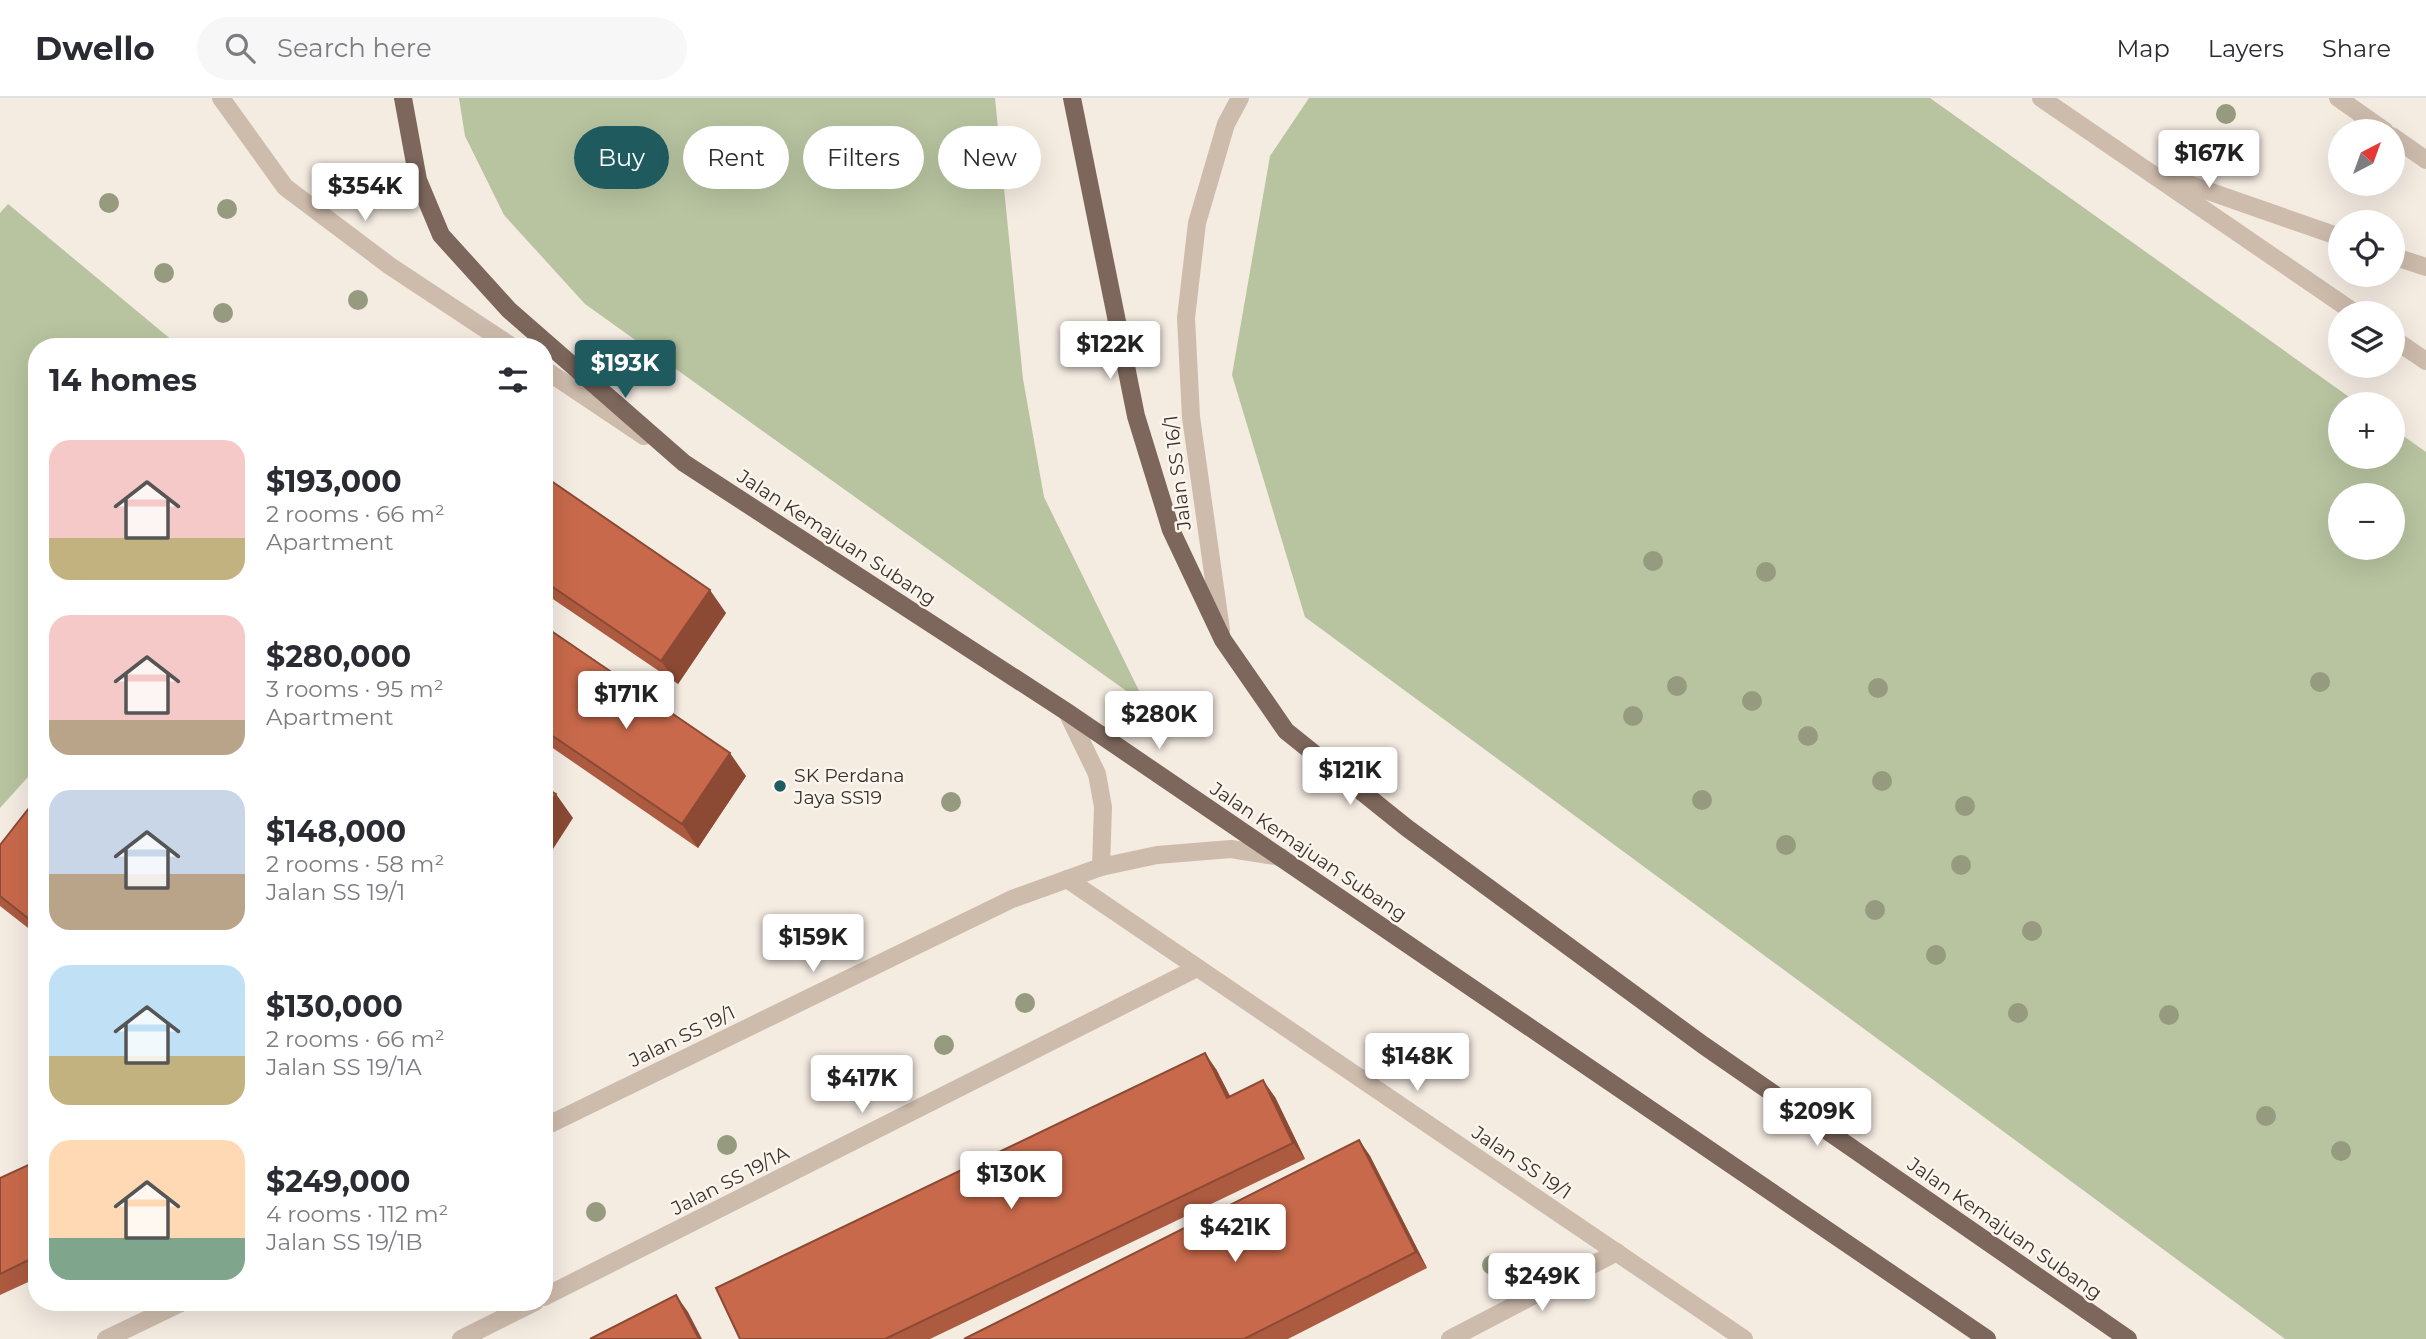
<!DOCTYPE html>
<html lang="en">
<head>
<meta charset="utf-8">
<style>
	body { margin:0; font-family:Montserrat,sans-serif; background:#f7f7f7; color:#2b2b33; height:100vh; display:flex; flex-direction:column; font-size:26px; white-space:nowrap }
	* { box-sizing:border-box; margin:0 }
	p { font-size:23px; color:#7c7c81 }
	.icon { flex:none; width:38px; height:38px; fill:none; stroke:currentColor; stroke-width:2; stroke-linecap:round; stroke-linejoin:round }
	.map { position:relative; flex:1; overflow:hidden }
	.sheet { position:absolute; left:28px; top:240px; width:525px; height:973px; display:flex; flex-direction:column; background:#fff; border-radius:28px; box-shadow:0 7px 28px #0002 }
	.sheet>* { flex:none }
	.top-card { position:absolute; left:574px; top:28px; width:665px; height:63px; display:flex; gap:14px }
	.needle { width:46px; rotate:41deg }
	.buttons { position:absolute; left:2328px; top:21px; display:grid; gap:14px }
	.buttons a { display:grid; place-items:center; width:77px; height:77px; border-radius:50%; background:#fff; box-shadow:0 7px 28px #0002; font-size:35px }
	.price { position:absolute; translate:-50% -60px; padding:0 16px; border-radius:7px; background:#fff; color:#222; font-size:23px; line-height:46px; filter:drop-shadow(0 2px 4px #0008) }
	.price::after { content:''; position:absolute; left:50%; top:42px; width:21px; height:16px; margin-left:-10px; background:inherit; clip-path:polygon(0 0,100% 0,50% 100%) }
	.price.on { background:#1f5a5e; color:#fff }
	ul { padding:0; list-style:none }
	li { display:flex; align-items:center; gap:21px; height:175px; padding:0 21px }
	li span { display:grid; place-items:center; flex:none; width:196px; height:140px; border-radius:21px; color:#555 }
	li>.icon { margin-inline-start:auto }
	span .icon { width:84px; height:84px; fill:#fffc; stroke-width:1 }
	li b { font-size:30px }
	h2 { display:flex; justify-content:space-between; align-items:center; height:84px; padding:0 21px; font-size:30px }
	.chip { padding:0 24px; border-radius:32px; background:#fff; box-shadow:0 7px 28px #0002; font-size:24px; line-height:63px }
	.chip.on { background:#1f5a5e; color:#fff }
	header { display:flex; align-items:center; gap:42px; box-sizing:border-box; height:98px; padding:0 35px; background:#fff; border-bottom:2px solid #e1e1e2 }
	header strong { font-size:33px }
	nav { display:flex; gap:38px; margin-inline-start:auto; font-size:24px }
	.search { width:490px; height:63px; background:#f7f7f7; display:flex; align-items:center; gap:18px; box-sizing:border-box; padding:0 24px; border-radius:38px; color:#7c7c81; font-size:26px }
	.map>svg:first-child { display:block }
</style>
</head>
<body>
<header>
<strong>Dwello</strong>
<div class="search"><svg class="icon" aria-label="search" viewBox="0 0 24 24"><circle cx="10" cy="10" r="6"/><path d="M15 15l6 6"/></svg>Search here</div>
<nav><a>Map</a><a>Layers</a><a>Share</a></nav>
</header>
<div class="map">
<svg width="2426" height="1241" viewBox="0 0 2426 1241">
	<rect width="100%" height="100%" fill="#f4ebe1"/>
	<g fill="#b8c4a0" fill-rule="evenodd">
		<path d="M459,0H995L1023,281L1044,399L1146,607L585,206L504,117L465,38Z"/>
		<path d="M1309,0H1930L2359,306H2340V359H2392V330L2426,354V1241H2285L1305,519L1232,277L1270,58ZM2340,397H2392V450H2340Z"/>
		<path d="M8,106L179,248H37V669L0,710V115Z"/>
	</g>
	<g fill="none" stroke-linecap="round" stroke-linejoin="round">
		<g stroke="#cdbbac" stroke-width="18">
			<path d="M221,0L285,89L390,168L511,248"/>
			<path d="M2041,0L2355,215"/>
			<path d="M2338,0L2385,33"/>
			<path d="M2392,38L2426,62"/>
			<path d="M2168,79L2340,139"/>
			<path d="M2392,158L2426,169"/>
			<path d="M2392,240L2426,263"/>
			<path d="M544,271L644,338"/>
			<path d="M1221,532L1191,319L1186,220L1197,125L1226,26L1240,0"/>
			<path d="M1067,614L1097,676L1103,709L1101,769"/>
			<path d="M1067,781L1744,1241"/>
			<path d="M544,1029L1012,801L1101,769L1157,757L1231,751L1281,759"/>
			<path d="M544,1199L1197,870"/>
			<path d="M106,1241L183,1204"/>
			<path d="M461,1241L535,1204"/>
			<path d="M1450,1241L1617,1154"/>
		</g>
		<g stroke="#7d675c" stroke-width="18">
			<path d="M403,0L418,82L441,137L509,212L684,365L1067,614L1987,1241"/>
			<path d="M1072,0L1136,318L1171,432L1223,542L1286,633L1407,730L1703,947L2128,1241"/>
		</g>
	</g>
	<g fill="#969b7f">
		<circle cx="2226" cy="16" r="10"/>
		<circle cx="109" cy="105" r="10"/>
		<circle cx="227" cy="111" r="10"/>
		<circle cx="164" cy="175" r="10"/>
		<circle cx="358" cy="202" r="10"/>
		<circle cx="223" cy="215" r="10"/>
		<circle cx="1653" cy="463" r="10"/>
		<circle cx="1766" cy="474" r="10"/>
		<circle cx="2320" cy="584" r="10"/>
		<circle cx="1677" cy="588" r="10"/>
		<circle cx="1878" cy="590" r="10"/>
		<circle cx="1752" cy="603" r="10"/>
		<circle cx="1633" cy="618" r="10"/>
		<circle cx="1808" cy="638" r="10"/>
		<circle cx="1882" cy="683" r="10"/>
		<circle cx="1702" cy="702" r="10"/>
		<circle cx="951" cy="704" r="10"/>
		<circle cx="1965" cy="708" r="10"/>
		<circle cx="1786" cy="747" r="10"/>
		<circle cx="1961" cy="767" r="10"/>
		<circle cx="1875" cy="812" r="10"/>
		<circle cx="2032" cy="833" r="10"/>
		<circle cx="1936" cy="857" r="10"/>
		<circle cx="1025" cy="905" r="10"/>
		<circle cx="2018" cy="915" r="10"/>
		<circle cx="2169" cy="917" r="10"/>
		<circle cx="944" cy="947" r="10"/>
		<circle cx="851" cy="992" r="10"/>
		<circle cx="2266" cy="1018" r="10"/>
		<circle cx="727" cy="1047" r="10"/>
		<circle cx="2341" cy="1053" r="10"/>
		<circle cx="596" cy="1114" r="10"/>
		<circle cx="1492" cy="1167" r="10"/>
	</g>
	<g fill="#ac5a40">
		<path d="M544,378L726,515L678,586L544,495Z"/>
		<path d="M544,528L746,678L698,750L544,644Z"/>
		<path d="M37,700V837L0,808V747Z"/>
		<path d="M1216,971L1230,998L1275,999L1305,1061L930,1241H740Z"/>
		<path d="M1359,1042L1370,1058L1427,1170L1288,1241H964Z"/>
		<path d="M37,1063V1180L0,1197V1080Z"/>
	</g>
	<g fill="#8c4a34">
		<path d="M710,492L726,515L678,586L661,563Z"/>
		<path d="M730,655L746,678L698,750L682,726Z"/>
		<path d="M556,696L573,720L544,765V716Z"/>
		<path d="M1205,955L1216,971L1239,1016L1227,1000Z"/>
		<path d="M1263,982L1275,999L1305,1061L1293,1045Z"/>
		<path d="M1359,1042L1370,1058L1427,1170L1416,1154Z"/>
		<path d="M676,1197L688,1214L702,1241H699Z"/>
	</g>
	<g fill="#c8694b" stroke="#8c4a34" stroke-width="2">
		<path d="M544,378L710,492L661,563L544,483Z"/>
		<path d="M544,528L730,655L682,726L544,632Z"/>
		<path d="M544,689L556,696L544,716Z"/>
		<path d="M37,700V822L34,825L0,798V747Z"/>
		<path d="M1205,955L1227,1000L1263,982L1293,1045L885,1241H740L716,1190Z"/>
		<path d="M1359,1042L1416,1154L1244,1241H964Z"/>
		<path d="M37,1063V1158L0,1176V1080Z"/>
		<path d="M676,1197L699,1241H590Z"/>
	</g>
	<circle fill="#1f5a5e" stroke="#fbf5ee" stroke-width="2.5" cx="780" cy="688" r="7"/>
	<g text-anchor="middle" stroke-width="5" stroke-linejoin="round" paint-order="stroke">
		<g font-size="19" fill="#3b302b" stroke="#fbf5ee">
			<text transform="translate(1177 375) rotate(-97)" y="7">Jalan SS 16/1</text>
			<text transform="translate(837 439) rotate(33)" y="7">Jalan Kemajuan Subang</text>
			<text transform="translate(1309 753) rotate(34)" y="7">Jalan Kemajuan Subang</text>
			<text transform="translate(682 938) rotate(-26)" y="7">Jalan SS 19/1</text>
			<text transform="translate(1522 1064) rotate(34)" y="7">Jalan SS 19/1</text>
			<text transform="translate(730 1082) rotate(-27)" y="7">Jalan SS 19/1A</text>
			<text transform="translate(2005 1130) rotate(35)" y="7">Jalan Kemajuan Subang</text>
		</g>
		<g font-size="19" fill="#3b302b" stroke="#fbf5ee" text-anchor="start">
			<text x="794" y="684">SK Perdana<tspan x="794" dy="22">Jaya SS19</tspan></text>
		</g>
	</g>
</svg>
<div class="buttons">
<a><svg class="needle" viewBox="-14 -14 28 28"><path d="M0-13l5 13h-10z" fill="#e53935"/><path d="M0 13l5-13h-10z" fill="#7c7c81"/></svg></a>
<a><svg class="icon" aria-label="locate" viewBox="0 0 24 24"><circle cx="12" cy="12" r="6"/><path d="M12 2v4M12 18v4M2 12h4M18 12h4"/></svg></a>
<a><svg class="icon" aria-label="layers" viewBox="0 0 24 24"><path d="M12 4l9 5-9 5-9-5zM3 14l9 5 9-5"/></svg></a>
<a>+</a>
<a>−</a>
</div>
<b class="price" style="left:2209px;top:92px">$167K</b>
<b class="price" style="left:365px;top:125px">$354K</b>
<b class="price" style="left:1110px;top:283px">$122K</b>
<b class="price on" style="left:625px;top:302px">$193K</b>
<b class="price" style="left:626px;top:633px">$171K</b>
<b class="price" style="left:1159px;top:653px">$280K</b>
<b class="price" style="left:1350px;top:709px">$121K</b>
<b class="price" style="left:813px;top:876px">$159K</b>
<b class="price" style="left:1417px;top:995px">$148K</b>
<b class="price" style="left:862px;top:1017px">$417K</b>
<b class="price" style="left:1817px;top:1050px">$209K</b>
<b class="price" style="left:1011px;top:1113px">$130K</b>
<b class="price" style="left:1235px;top:1166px">$421K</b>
<b class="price" style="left:1542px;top:1215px">$249K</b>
<div class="top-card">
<a class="chip on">Buy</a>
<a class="chip">Rent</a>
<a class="chip">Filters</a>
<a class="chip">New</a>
</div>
<section class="sheet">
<h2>14 homes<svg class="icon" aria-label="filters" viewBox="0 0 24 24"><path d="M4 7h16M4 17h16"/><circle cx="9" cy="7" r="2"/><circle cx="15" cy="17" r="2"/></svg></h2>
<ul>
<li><span style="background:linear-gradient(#f6c9c9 70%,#c2b280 0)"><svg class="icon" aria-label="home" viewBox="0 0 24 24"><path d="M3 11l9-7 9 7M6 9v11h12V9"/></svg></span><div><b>$193,000</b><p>2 rooms · 66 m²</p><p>Apartment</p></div></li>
<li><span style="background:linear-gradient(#f6c9c9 75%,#b9a48a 0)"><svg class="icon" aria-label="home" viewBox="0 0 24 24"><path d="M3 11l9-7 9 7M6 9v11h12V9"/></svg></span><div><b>$280,000</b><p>3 rooms · 95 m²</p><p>Apartment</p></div></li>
<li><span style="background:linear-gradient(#c9d6e8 60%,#b9a48a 0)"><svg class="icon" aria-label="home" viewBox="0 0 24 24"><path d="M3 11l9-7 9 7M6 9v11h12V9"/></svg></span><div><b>$148,000</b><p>2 rooms · 58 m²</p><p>Jalan SS 19/1</p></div></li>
<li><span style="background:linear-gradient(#bfe0f5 65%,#c2b280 0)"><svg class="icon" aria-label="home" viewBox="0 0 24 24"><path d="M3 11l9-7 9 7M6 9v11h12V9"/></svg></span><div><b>$130,000</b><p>2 rooms · 66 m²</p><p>Jalan SS 19/1A</p></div></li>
<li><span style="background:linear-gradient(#ffd9b3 70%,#7fa58c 0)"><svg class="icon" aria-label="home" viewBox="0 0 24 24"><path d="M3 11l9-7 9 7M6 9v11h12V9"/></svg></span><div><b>$249,000</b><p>4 rooms · 112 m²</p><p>Jalan SS 19/1B</p></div></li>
</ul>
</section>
</div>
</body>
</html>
